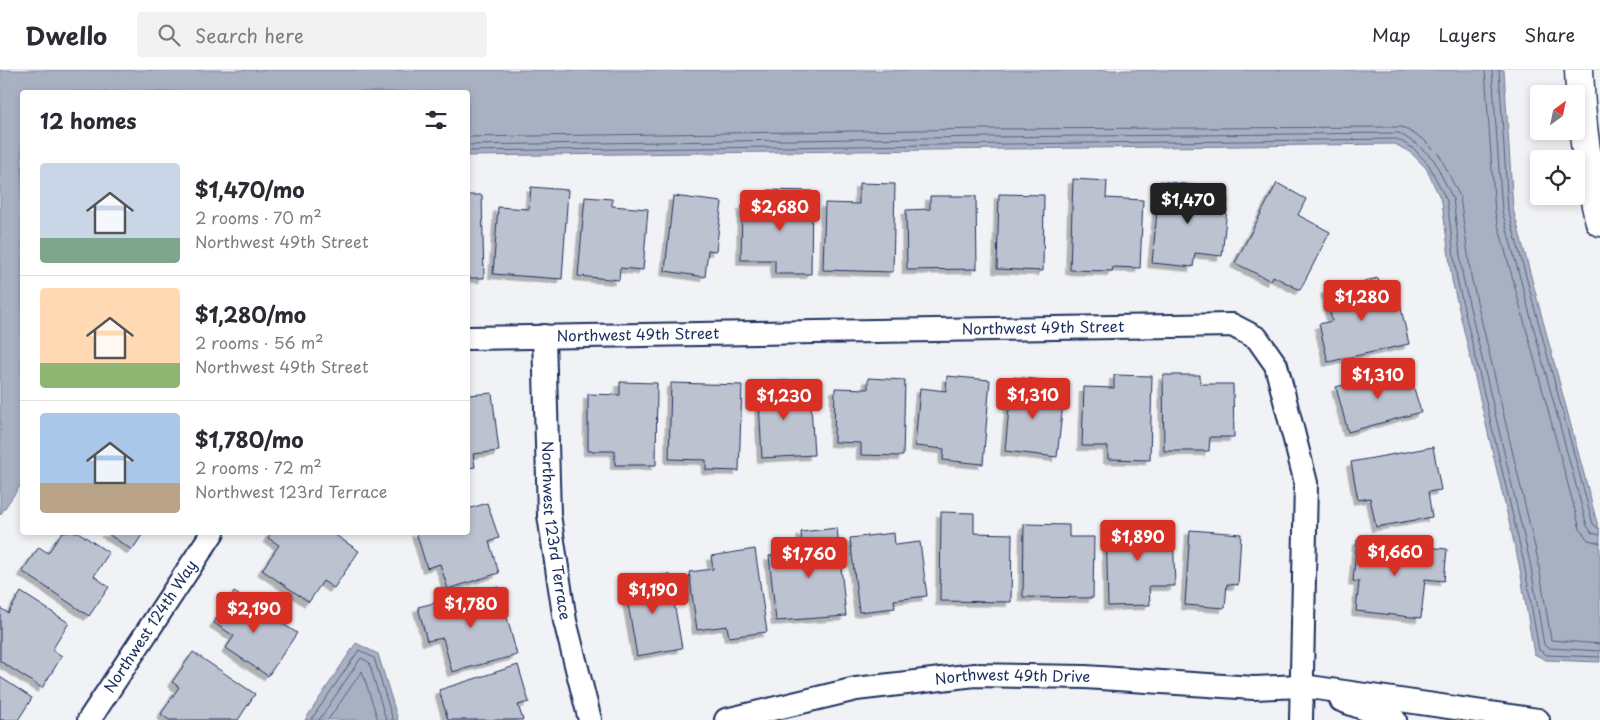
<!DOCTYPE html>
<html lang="en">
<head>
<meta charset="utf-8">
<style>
	body { margin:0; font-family:"Playpen Sans",sans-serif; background:#f2f2f3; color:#2b2b33; height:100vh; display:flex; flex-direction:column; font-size:19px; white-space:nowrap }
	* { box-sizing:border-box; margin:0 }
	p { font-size:16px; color:#7c7c81 }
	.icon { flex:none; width:28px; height:28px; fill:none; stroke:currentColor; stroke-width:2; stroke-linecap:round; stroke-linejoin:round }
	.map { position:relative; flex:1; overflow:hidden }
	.details { position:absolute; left:20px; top:20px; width:450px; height:445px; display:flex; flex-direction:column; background:#fff; border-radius:5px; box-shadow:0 2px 8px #0003 }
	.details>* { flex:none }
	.needle { width:32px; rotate:33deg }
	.tools { position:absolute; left:1530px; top:15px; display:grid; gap:10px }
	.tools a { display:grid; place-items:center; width:55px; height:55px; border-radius:5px; background:#fff; box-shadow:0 2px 8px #0003; font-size:25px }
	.price { position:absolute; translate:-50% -42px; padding:0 11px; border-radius:5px; background:#d93025; color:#fff; font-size:16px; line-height:32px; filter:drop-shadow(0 1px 2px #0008) }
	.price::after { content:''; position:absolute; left:50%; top:30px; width:15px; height:11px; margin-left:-8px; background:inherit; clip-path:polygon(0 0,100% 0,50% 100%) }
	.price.selected { background:#222; color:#fff }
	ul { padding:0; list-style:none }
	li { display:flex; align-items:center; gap:15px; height:125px; padding:0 20px }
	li+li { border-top:1px solid #e1e1e2 }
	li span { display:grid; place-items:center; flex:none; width:140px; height:100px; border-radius:5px; color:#555 }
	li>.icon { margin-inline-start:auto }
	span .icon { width:60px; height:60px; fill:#fffc; stroke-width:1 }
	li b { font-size:21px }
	h2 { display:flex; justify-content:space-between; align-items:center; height:60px; padding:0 20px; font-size:21px }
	header { display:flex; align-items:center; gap:30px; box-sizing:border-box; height:70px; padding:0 25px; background:#fff; border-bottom:1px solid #e1e1e2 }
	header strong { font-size:24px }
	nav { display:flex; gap:28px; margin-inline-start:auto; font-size:18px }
	.search { width:350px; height:45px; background:#f2f2f3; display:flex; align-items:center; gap:12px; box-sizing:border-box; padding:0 18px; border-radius:5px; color:#7c7c81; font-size:19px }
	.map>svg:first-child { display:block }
</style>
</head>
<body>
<header>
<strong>Dwello</strong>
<div class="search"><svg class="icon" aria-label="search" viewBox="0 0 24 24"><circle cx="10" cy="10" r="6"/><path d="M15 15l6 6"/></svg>Search here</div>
<nav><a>Map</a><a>Layers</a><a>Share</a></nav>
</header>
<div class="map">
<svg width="1600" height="650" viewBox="0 0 1600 650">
	<defs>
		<filter id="shadow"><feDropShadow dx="-4.5" dy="4.5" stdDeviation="0" flood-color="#0004"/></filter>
	</defs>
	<rect width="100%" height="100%" fill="#f1f2f5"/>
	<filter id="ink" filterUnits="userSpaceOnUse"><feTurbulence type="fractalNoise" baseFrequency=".02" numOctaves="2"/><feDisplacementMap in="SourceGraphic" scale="10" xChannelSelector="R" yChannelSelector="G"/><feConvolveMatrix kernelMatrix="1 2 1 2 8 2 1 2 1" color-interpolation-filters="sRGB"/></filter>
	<g filter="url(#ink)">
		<g fill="#a8b0c2" stroke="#707c9a">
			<path d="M0,0H1504L1513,139L1600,464V592L1546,590L1534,584L1519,494L1452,210L1442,132L1426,98L1411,83L1395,74L468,86V22H22V413L0,445Z"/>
			<path d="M356,573L378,584L398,650H305Z"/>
		</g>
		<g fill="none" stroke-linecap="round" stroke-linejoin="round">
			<g stroke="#536386" stroke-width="1">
				<path d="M1485,0L1495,143L1580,459L1588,470L1600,473"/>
				<path d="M1492,0L1502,141L1587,456L1592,463L1600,465"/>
				<path d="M1499,0L1508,140L1593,454L1600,459"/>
				<path d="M468,67L986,59L1402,57L1423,69L1440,86L1460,127L1471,206L1538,490L1551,570L1600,574"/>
				<path d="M468,75L987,67L1399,63L1418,75L1434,90L1453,129L1463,208L1530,492L1544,575L1549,578L1600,581"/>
				<path d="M468,81L1397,69L1414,79L1429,95L1447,131L1457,209L1524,493L1539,580L1547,585L1600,587"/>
				<path d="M311,650L359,580L374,588L393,650"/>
				<path d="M319,650L361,588L369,592L386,650"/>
				<path d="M328,650L362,601L378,650"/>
			</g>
		</g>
		<g fill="#bcc2d0" stroke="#1b2f5e" filter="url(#shadow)">
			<path d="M1073,109L1107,111L1106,128L1143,130L1140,198L1113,197L1112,201L1070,200Z"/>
			<path d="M1160,111L1202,116L1201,126L1228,129L1222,186L1195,183L1193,197L1152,193Z"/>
			<path d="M859,113L895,114L893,202L823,200L825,133L859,134Z"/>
			<path d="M1277,113L1306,129L1298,145L1330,162L1300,220L1273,206L1271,211L1235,193Z"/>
			<path d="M531,117L568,120L562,209L493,204L498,137L529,139Z"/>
			<path d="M768,120L812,121L811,204H775V190H741L742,135H768Z"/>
			<path d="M999,124L1044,125L1043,201L997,199Z"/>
			<path d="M468,125H482L484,208H468Z"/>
			<path d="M673,126L722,132L716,181L708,180L705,207L665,201Z"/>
			<path d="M930,126H976L977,199L907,200L906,140L930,139Z"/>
			<path d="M585,127L612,129V136L648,139L643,200L620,198L619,210L578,206Z"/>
			<path d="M1378,208L1384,233L1399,229L1409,274L1328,292L1319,254L1332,251L1325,220Z"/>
			<path d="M1408,298L1421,342L1348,362L1336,317Z"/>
			<path d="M1114,305L1152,306L1150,390L1108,389V376H1082L1084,317L1114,318Z"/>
			<path d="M1163,305H1200V314H1233L1234,367H1210L1209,381H1164Z"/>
			<path d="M947,306L990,310L983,394L943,390L944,379L915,376L920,318L946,321Z"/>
			<path d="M1012,307L1046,310L1043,332L1063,334L1057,387L1005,381Z"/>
			<path d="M868,308L905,310L903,386L861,385V373L834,372L835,318L868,319Z"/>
			<path d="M797,310L799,335H811L814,385L762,388L758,312Z"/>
			<path d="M620,312L657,313L656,395H615V381H588V324L620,325Z"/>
			<path d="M671,313L742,315L739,401L706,400V390L669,389Z"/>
			<path d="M492,323L499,381L473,384L475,397L468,398V325Z"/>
			<path d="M1433,377L1441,420L1428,422L1432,447L1376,457L1370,428L1358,430L1351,392Z"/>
			<path d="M487,433L499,468L489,472L499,503L448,519L440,494L427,498L416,462H468V439Z"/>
			<path d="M941,442L974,443V463L1012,464L1011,532L940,531Z"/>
			<path d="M1106,452H1147V459L1173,458L1175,516H1149L1150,535L1108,536Z"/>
			<path d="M1024,454L1069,455V467H1094L1093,528L1023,527Z"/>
			<path d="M837,458L846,546L776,551L769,486L803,482L801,462Z"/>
			<path d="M1190,460L1241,464L1238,515L1227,514L1225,538L1185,535Z"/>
			<path d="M62,462H78L109,483L94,506L109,517L89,546L22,501L39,477L48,483Z"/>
			<path d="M105,462H144L132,480Z"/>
			<path d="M271,462H331L359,481L334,518L323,511L309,532L262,500L279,475L268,468Z"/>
			<path d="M894,463L895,475L920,472L927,526L894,530L895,538L859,542L850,468Z"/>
			<path d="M1357,470L1447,479L1444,511L1425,509L1421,548L1356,541L1359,512L1353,511Z"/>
			<path d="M755,479L767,562L729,567L727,556L697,560L689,502L713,499L711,486Z"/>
			<path d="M669,504L682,578L637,586L624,511Z"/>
			<path d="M499,517L517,585L452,602L443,568L427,571L418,537Z"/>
			<path d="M21,522L69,553L52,580L62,586L42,618L0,591V538L8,543Z"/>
			<path d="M234,522L297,563L268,606L226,578L234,566L214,553Z"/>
			<path d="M193,582L255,624L238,650H169L161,644L179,617L172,612Z"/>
			<path d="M518,595L529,632L518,635L523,650H448L439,620Z"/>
			<path d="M0,607L32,628L18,650H0Z"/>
		</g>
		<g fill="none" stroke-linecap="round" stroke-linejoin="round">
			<g stroke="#1b2f5e" stroke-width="26">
				<g id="minor">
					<path id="s1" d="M544,266L549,445L565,551L590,650"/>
					<path id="s2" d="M468,268L1232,255L1257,268L1276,295L1306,413L1301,650"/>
					<path d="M1341,630L1395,650"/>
					<path id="s3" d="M89,650L213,462"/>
					<path id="s4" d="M726,650L856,619L975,605L1085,607L1254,618L1303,616L1538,650"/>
				</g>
			</g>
			<g stroke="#1b2f5e" stroke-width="31">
				<path id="tertiary" d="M1579,0C1581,52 1587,102 1600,152"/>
			</g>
			<use href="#minor" stroke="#fff" stroke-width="22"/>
			<use href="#tertiary" stroke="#fff" stroke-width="28"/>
		</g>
	</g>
	<g text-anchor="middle" stroke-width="4" stroke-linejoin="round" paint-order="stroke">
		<g font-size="15" fill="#1b2f5e" stroke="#fff">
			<text dy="5" stroke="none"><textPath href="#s2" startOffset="575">Northwest 49th Street</textPath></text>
			<text dy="5" stroke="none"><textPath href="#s2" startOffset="170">Northwest 49th Street</textPath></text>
			<text dy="5" stroke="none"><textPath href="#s1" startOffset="195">Northwest 123rd Terrace</textPath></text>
			<text dy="5" stroke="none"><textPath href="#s3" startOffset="112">Northwest 124th Way</textPath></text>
			<text dy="5" stroke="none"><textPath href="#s4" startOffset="291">Northwest 49th Drive</textPath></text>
		</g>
	</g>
</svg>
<div class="tools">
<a><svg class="needle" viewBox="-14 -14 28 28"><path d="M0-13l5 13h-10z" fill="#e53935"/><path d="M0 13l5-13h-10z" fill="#7c7c81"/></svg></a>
<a><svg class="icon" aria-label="locate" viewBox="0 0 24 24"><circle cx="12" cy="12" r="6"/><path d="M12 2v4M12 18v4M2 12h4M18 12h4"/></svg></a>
</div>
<b class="price selected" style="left:1188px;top:155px">$1,470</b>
<b class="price" style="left:780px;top:162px">$2,680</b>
<b class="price" style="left:1362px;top:252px">$1,280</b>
<b class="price" style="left:1378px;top:330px">$1,310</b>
<b class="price" style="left:1033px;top:350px">$1,310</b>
<b class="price" style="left:784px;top:351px">$1,230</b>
<b class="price" style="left:1138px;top:492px">$1,890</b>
<b class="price" style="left:1395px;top:507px">$1,660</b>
<b class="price" style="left:809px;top:509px">$1,760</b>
<b class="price" style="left:653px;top:545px">$1,190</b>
<b class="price" style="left:471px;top:559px">$1,780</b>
<b class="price" style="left:254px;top:564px">$2,190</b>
<section class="details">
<h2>12 homes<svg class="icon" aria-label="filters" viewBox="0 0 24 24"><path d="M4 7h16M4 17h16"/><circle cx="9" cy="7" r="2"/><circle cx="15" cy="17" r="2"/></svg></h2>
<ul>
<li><span style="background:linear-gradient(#c9d6e8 75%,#7fa58c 0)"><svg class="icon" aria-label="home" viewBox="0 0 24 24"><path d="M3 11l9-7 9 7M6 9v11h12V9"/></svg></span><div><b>$1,470/mo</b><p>2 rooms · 70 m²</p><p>Northwest 49th Street</p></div></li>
<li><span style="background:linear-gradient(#ffd9b3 75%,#8fb573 0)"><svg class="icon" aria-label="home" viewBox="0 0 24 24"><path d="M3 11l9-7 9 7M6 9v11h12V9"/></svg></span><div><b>$1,280/mo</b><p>2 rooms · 56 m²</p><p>Northwest 49th Street</p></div></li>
<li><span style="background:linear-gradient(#a9c7e8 70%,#b9a48a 0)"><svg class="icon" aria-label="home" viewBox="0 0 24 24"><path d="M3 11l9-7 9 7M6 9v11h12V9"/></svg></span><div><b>$1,780/mo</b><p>2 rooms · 72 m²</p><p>Northwest 123rd Terrace</p></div></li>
</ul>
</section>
</div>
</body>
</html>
